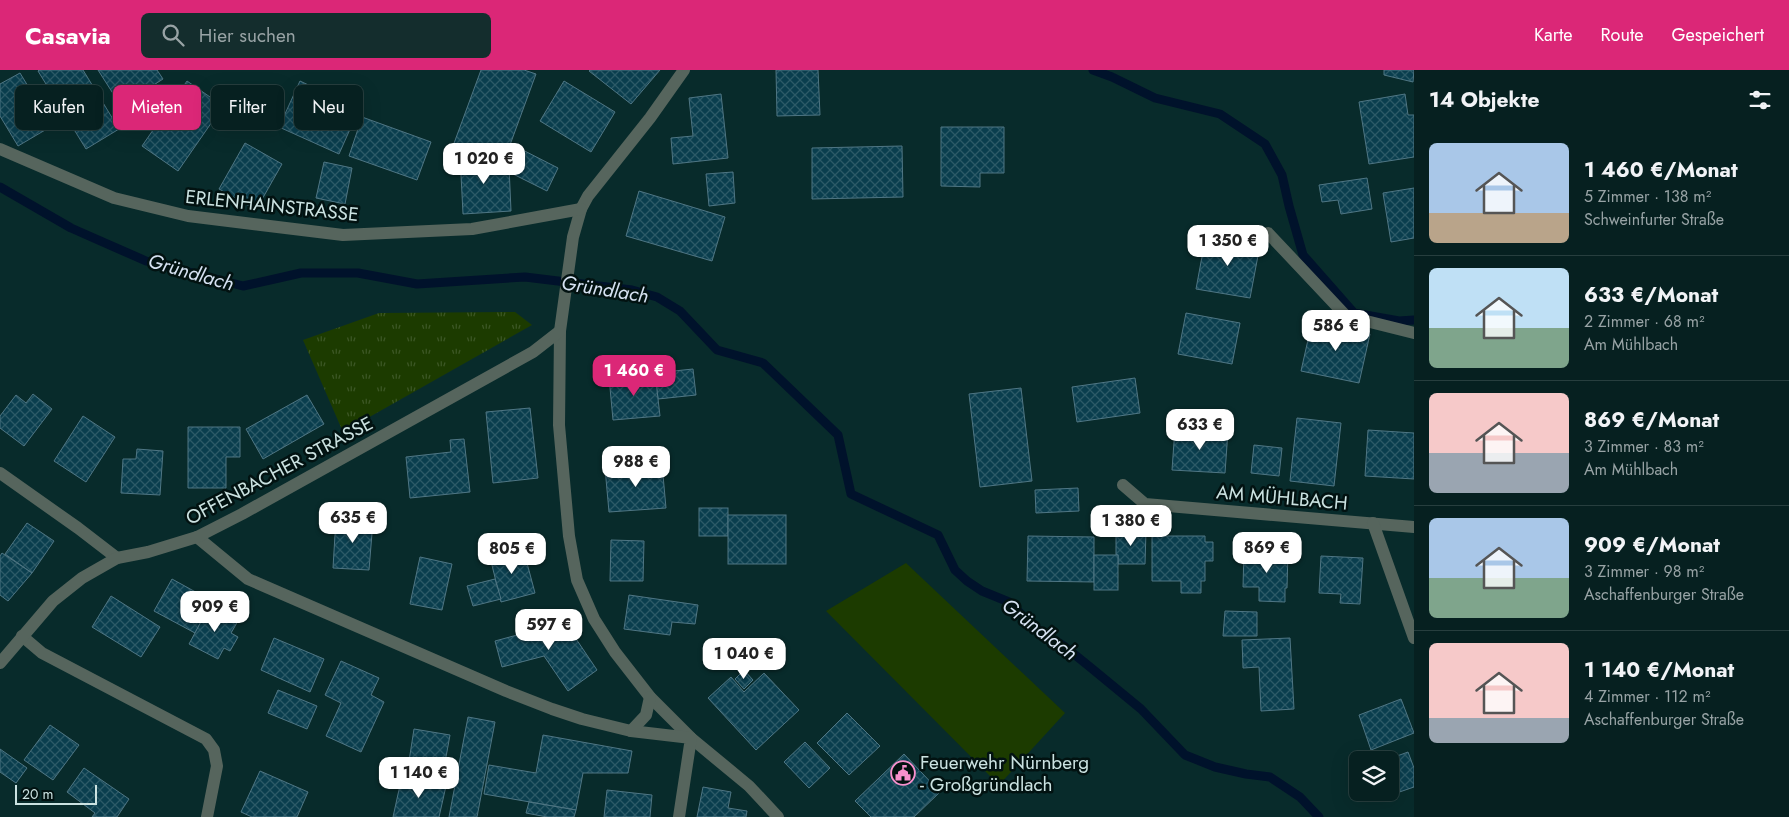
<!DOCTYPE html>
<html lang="de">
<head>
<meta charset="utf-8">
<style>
	body { margin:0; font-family:Jost,sans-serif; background:#142d2d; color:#f1f3f6; height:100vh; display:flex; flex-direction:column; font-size:19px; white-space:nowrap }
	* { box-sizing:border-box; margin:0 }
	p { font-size:16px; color:#98a3a5 }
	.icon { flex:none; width:28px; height:28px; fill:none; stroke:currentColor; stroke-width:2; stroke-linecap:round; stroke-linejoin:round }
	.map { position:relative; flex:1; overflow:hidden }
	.side { display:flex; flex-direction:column; background:#062020; width:375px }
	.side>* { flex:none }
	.top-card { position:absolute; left:15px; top:15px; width:475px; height:45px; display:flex; gap:10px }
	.fabs { position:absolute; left:1349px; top:681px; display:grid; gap:10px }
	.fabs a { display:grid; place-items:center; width:50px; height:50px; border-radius:8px; background:#062020; box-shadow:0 5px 20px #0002,0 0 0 1px #273e3e; font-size:25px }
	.scale { position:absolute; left:15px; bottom:12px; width:82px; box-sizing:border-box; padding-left:5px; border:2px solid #cbe2e1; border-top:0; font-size:14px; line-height:18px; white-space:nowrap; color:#cbe2e1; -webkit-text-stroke:4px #021211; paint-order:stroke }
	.price { position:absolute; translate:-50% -42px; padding:0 11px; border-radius:10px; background:#fff; color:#222; font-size:16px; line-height:32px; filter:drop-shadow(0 1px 2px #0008) }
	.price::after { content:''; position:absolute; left:50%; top:30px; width:15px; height:11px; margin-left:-8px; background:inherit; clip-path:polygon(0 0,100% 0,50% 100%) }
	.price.current { background:#db2777; color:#fff }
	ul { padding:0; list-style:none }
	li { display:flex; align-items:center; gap:15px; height:125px; padding:0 15px }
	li+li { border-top:1px solid #273e3e }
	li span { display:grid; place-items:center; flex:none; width:140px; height:100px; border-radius:8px; color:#555 }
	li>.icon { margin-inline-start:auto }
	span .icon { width:60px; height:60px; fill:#fffc; stroke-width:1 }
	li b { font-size:21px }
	h2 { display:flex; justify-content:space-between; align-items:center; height:60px; padding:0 15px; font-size:21px }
	.chip { padding:0 18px; border-radius:8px; background:#062020; box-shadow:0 5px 20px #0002,0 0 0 1px #273e3e; font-size:18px; line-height:45px }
	.chip.current { background:#db2777; color:#fff }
	header { display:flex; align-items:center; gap:30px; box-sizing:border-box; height:70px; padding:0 25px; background:#db2777; color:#fff }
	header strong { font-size:24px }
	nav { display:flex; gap:28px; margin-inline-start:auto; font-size:18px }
	.search { width:350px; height:45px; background:#142d2d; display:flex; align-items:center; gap:12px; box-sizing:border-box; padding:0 18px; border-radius:8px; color:#98a3a5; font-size:19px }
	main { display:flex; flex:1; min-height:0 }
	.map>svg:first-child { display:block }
</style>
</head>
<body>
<header>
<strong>Casavia</strong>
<div class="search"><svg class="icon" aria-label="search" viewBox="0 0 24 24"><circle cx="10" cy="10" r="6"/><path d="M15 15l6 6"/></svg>Hier suchen</div>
<nav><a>Karte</a><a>Route</a><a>Gespeichert</a></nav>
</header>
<main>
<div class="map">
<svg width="1414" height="747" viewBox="0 0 1414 747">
	<defs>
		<pattern id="grass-tufts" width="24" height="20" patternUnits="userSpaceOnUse" patternTransform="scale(1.25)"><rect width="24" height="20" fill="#1c3b00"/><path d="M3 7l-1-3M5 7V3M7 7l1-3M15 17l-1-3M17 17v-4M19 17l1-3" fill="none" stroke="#3c5725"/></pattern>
		<pattern id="building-cross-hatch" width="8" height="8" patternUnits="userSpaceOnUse" patternTransform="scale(1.25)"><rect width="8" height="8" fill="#0a3e4e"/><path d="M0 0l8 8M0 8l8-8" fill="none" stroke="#2c5a67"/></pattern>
	</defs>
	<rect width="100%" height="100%" fill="#082b2b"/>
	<path fill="url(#grass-tufts)" d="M515,242L532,255L343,362L303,270L379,243Z"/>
	<path fill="#1c3b00" d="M906,493L1065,643L999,715L826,541Z"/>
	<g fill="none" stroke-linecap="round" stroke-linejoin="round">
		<g stroke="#00122b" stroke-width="9">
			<path d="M1093,0L1112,7L1155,28L1220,44L1265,74L1282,105L1289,136L1303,185L1354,243L1399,251L1414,250"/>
			<path d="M0,117L71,158L146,191L243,216L301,203H358L417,214L525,207L632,220L657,227L680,241L717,280L763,293L838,365L851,424L938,465L955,500L967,511L982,521L1009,532L1035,558L1064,576L1090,597L1141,639L1185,685L1215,697L1246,704L1270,707L1300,727L1319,747"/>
		</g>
	</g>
	<g fill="url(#building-cross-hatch)" stroke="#4f7684">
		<path d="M39,0H83L119,59L86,79L38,1Z"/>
		<path d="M98,0H157L163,9L121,36Z"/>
		<path d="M481,0H524L536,4L503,94L453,76Z"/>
		<path d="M590,0H660L631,34L589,1Z"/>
		<path d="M776,0H818L820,45L777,46Z"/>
		<path d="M1384,0H1414L1413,12L1384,5Z"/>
		<path d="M20,3L52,56L18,76L0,46V14Z"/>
		<path d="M187,11L223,36L178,101L142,76Z"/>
		<path d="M300,11L359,39L339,84L279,57Z"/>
		<path d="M564,11L615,42L591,82L540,51Z"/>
		<path d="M721,24L728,88L673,94L671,68L693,66L689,28Z"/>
		<path d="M1405,24L1408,45H1414V87L1369,94L1359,32Z"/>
		<path d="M362,47L431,72L417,110L349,86Z"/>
		<path d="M941,57H1004V103H980V117L941,116Z"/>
		<path d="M245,73L282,94L256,140L219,119Z"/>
		<path d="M511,74L558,98L547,121L509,102V96L503,94Z"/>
		<path d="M902,76L903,127L812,129V78Z"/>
		<path d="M462,80L509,96L511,141L463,144L460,85Z"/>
		<path d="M324,92L352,98L345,134L316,128Z"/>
		<path d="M733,102L735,133L709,136L706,104Z"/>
		<path d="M1367,108L1372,139L1341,144L1338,130L1322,132L1319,115Z"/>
		<path d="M1414,118V168L1391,172L1383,123Z"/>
		<path d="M639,121L725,147L712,191L626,166Z"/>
		<path d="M1206,165L1260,175L1250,228L1196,219Z"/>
		<path d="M1186,243L1240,253L1232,294L1178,284Z"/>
		<path d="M1312,252L1370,264L1359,313L1301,301Z"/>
		<path d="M693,299L696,325L658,329L655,303Z"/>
		<path d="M655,303L660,346L613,350L609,307Z"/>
		<path d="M1135,308L1140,343L1077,352L1072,317Z"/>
		<path d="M1021,318L1032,411L980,417L969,324Z"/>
		<path d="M33,324L52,339L24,376L0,358V346L16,325L26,333Z"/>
		<path d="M307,325L324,354L263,389L246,359Z"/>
		<path d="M530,338L538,408L493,413L486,342Z"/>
		<path d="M83,346L115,367L86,412L54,391Z"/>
		<path d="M1297,348L1341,353L1334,416L1290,411Z"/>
		<path d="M188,357H240V387H226V418H188Z"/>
		<path d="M1175,358L1228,361L1225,403L1172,400Z"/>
		<path d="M1368,360L1414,363V409L1365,406Z"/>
		<path d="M464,369L470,422L410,428L406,387L451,382L450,370Z"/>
		<path d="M1254,375L1282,378L1279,406L1251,403Z"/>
		<path d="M137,379L163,381L160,425L121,423L123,389H136Z"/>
		<path d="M662,394L666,438L609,442L605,398Z"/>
		<path d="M1078,418L1079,441L1036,443L1035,420Z"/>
		<rect x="699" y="438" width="29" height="28"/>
		<rect x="728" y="445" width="58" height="49"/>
		<path d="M336,448L373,451L369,500L333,498Z"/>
		<path d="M27,453L54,471L32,503L5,484Z"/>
		<path d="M1116,461H1146L1145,494H1118V485H1116Z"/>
		<path d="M1028,466L1094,467V512L1027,511Z"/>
		<path d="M1152,466H1205V472H1213V491H1205V511H1201V523H1181V511H1152Z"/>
		<path d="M611,470L644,471L643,511H610Z"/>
		<path d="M523,478L535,523L501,532L490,487Z"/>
		<path d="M1244,480L1288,481L1287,518H1285V532L1259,531V517H1243Z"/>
		<path d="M2,483L32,503L8,531L0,525V486Z"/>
		<rect x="1094" y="485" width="24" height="35"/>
		<path d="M1321,486L1363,488L1360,534L1340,533L1341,524L1319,523Z"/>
		<path d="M420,487L452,494L442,540L410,534Z"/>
		<path d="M172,509L212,531L195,563L154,541Z"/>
		<path d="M495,509L501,529L473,536L467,516Z"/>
		<path d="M629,525L698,535L695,554L672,552L670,565L624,559Z"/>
		<path d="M111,526L160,557L141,587L92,557Z"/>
		<path d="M210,535L238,551L231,563L238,567L230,581L224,578L218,589L189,574Z"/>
		<path d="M1225,541L1257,542V566H1223Z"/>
		<path d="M560,545L597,600L568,621L544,586L502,597L495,571L532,561Z"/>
		<path d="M274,568L324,589L310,622L261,600Z"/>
		<path d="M1290,568L1294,639L1261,641L1259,597L1243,598L1242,570Z"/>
		<path d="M341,591L379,608L371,625L384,632L361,682L326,666L341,633L325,625Z"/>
		<path d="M744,600L753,610L744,619L735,609Z"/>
		<path d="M764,603L799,640L756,680L708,628L731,607L744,622Z"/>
		<path d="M278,620L317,636L307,659L268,643Z"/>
		<path d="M1401,629L1414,663L1371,680L1359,645Z"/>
		<path d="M847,643L880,676L849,705L817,673Z"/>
		<path d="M468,647L495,652L477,747H449Z"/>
		<path d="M50,655L79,675L53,710L24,690Z"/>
		<path d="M414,659L450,665L442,709L407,704Z"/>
		<path d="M543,665L632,681L628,703H583L576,740L484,724L489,695L536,703Z"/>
		<path d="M805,672L830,698L809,718L784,692Z"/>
		<path d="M0,679L27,698L16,713L0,702Z"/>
		<path d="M1408,682L1414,698V717L1382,728L1380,722H1390V690H1386Z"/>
		<path d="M904,684L940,722L914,747H871L855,731Z"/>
		<path d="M84,698L129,729L117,747H92L95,743L67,722Z"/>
		<path d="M260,701L308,722L297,747H252L241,742Z"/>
		<path d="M402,706L446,716L439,747H393Z"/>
		<path d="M703,717L731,722L728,738L747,741L746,747H697Z"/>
		<path d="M607,720L652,725L650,747H604Z"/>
		<path d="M529,732L576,740L574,747H547L526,743Z"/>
	</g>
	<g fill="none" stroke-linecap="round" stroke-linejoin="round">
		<g stroke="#56655d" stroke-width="12">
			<path d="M684,0L650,48L588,126L581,139L573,167L560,261L559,355L569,466L577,510L594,549L615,582L650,627L691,668L749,716L778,747"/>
			<path d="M0,79L114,128L188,146L343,165L472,159L581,139"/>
			<path d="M1268,163L1346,246L1414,263"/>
			<path d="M0,403L78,458L117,488"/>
			<path d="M1123,415L1145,434L1414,457"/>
			<path d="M1373,453L1414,568"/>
			<path d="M197,467L248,509L506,621L552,639L582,649L631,661L691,668L679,747"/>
			<path d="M22,566L42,583L206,669L214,680L217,696L207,747"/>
			<path d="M0,593L53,531L82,508L117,488L148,482L197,467L242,444L533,282L560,261"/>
			<path d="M631,661L646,645L650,627"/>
		</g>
	</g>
	<defs>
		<g id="civic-ring" transform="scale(1.25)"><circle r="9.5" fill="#021211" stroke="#f790cd" stroke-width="1.5"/><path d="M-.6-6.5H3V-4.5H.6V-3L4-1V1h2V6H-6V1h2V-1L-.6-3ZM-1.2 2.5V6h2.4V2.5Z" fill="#f790cd"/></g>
	</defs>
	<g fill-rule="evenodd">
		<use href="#civic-ring" x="903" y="703"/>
	</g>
	<g text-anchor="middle" stroke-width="5" stroke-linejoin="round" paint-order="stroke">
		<g font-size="19" fill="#cbe2e1" stroke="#021211">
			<text transform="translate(272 135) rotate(6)" y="7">ERLENHAINSTRASSE</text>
			<text transform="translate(279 400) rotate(-28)" y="7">OFFENBACHER STRASSE</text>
			<text transform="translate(1282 427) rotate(5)" y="7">AM MÜHLBACH</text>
		</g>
		<g font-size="19" fill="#cbe2e1" stroke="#021211" text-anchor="start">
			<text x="920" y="699">Feuerwehr Nürnberg<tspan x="920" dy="22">- Großgründlach</tspan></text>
		</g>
		<g font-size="20" font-style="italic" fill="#d6e2f2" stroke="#021211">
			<text transform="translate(191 202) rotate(16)" y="7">Gründlach</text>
			<text transform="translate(605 219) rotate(9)" y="7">Gründlach</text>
			<text transform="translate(1040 559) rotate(37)" y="7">Gründlach</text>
		</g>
	</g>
</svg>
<div class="fabs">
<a><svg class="icon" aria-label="layers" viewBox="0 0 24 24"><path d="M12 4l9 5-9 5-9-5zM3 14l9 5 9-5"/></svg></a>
</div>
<div class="scale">20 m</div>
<b class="price" style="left:484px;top:115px">1 020 €</b>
<b class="price" style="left:1228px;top:197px">1 350 €</b>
<b class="price" style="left:1336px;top:282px">586 €</b>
<b class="price current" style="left:634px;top:327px">1 460 €</b>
<b class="price" style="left:1200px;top:381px">633 €</b>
<b class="price" style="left:636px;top:418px">988 €</b>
<b class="price" style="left:353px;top:474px">635 €</b>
<b class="price" style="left:1131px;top:477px">1 380 €</b>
<b class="price" style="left:1267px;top:504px">869 €</b>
<b class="price" style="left:512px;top:505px">805 €</b>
<b class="price" style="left:215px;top:563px">909 €</b>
<b class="price" style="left:549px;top:581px">597 €</b>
<b class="price" style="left:744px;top:610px">1 040 €</b>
<b class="price" style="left:419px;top:729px">1 140 €</b>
<div class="top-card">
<a class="chip">Kaufen</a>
<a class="chip current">Mieten</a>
<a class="chip">Filter</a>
<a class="chip">Neu</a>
</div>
</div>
<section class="side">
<h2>14 Objekte<svg class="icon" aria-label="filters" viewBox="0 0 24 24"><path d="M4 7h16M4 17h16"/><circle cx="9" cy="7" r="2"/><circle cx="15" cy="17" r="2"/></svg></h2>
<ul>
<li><span style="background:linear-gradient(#a9c7e8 70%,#b9a48a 0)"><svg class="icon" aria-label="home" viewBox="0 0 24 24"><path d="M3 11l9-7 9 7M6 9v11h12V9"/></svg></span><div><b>1 460 €/Monat</b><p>5 Zimmer · 138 m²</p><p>Schweinfurter Straße</p></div></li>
<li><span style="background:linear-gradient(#bfe0f5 60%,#7fa58c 0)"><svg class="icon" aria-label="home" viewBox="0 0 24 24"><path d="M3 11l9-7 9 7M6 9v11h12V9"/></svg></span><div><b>633 €/Monat</b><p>2 Zimmer · 68 m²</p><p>Am Mühlbach</p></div></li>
<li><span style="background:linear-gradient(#f6c9c9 60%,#9aa5b1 0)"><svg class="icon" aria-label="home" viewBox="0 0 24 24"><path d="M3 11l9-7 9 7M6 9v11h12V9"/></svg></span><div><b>869 €/Monat</b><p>3 Zimmer · 83 m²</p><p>Am Mühlbach</p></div></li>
<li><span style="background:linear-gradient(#a9c7e8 60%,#7fa58c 0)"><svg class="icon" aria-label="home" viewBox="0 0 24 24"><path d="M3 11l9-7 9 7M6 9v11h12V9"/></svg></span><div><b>909 €/Monat</b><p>3 Zimmer · 98 m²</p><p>Aschaffenburger Straße</p></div></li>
<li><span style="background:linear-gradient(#f6c9c9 75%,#9aa5b1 0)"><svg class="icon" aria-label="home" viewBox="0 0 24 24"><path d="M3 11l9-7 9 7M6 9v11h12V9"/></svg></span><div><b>1 140 €/Monat</b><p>4 Zimmer · 112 m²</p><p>Aschaffenburger Straße</p></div></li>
</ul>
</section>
</main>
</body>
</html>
